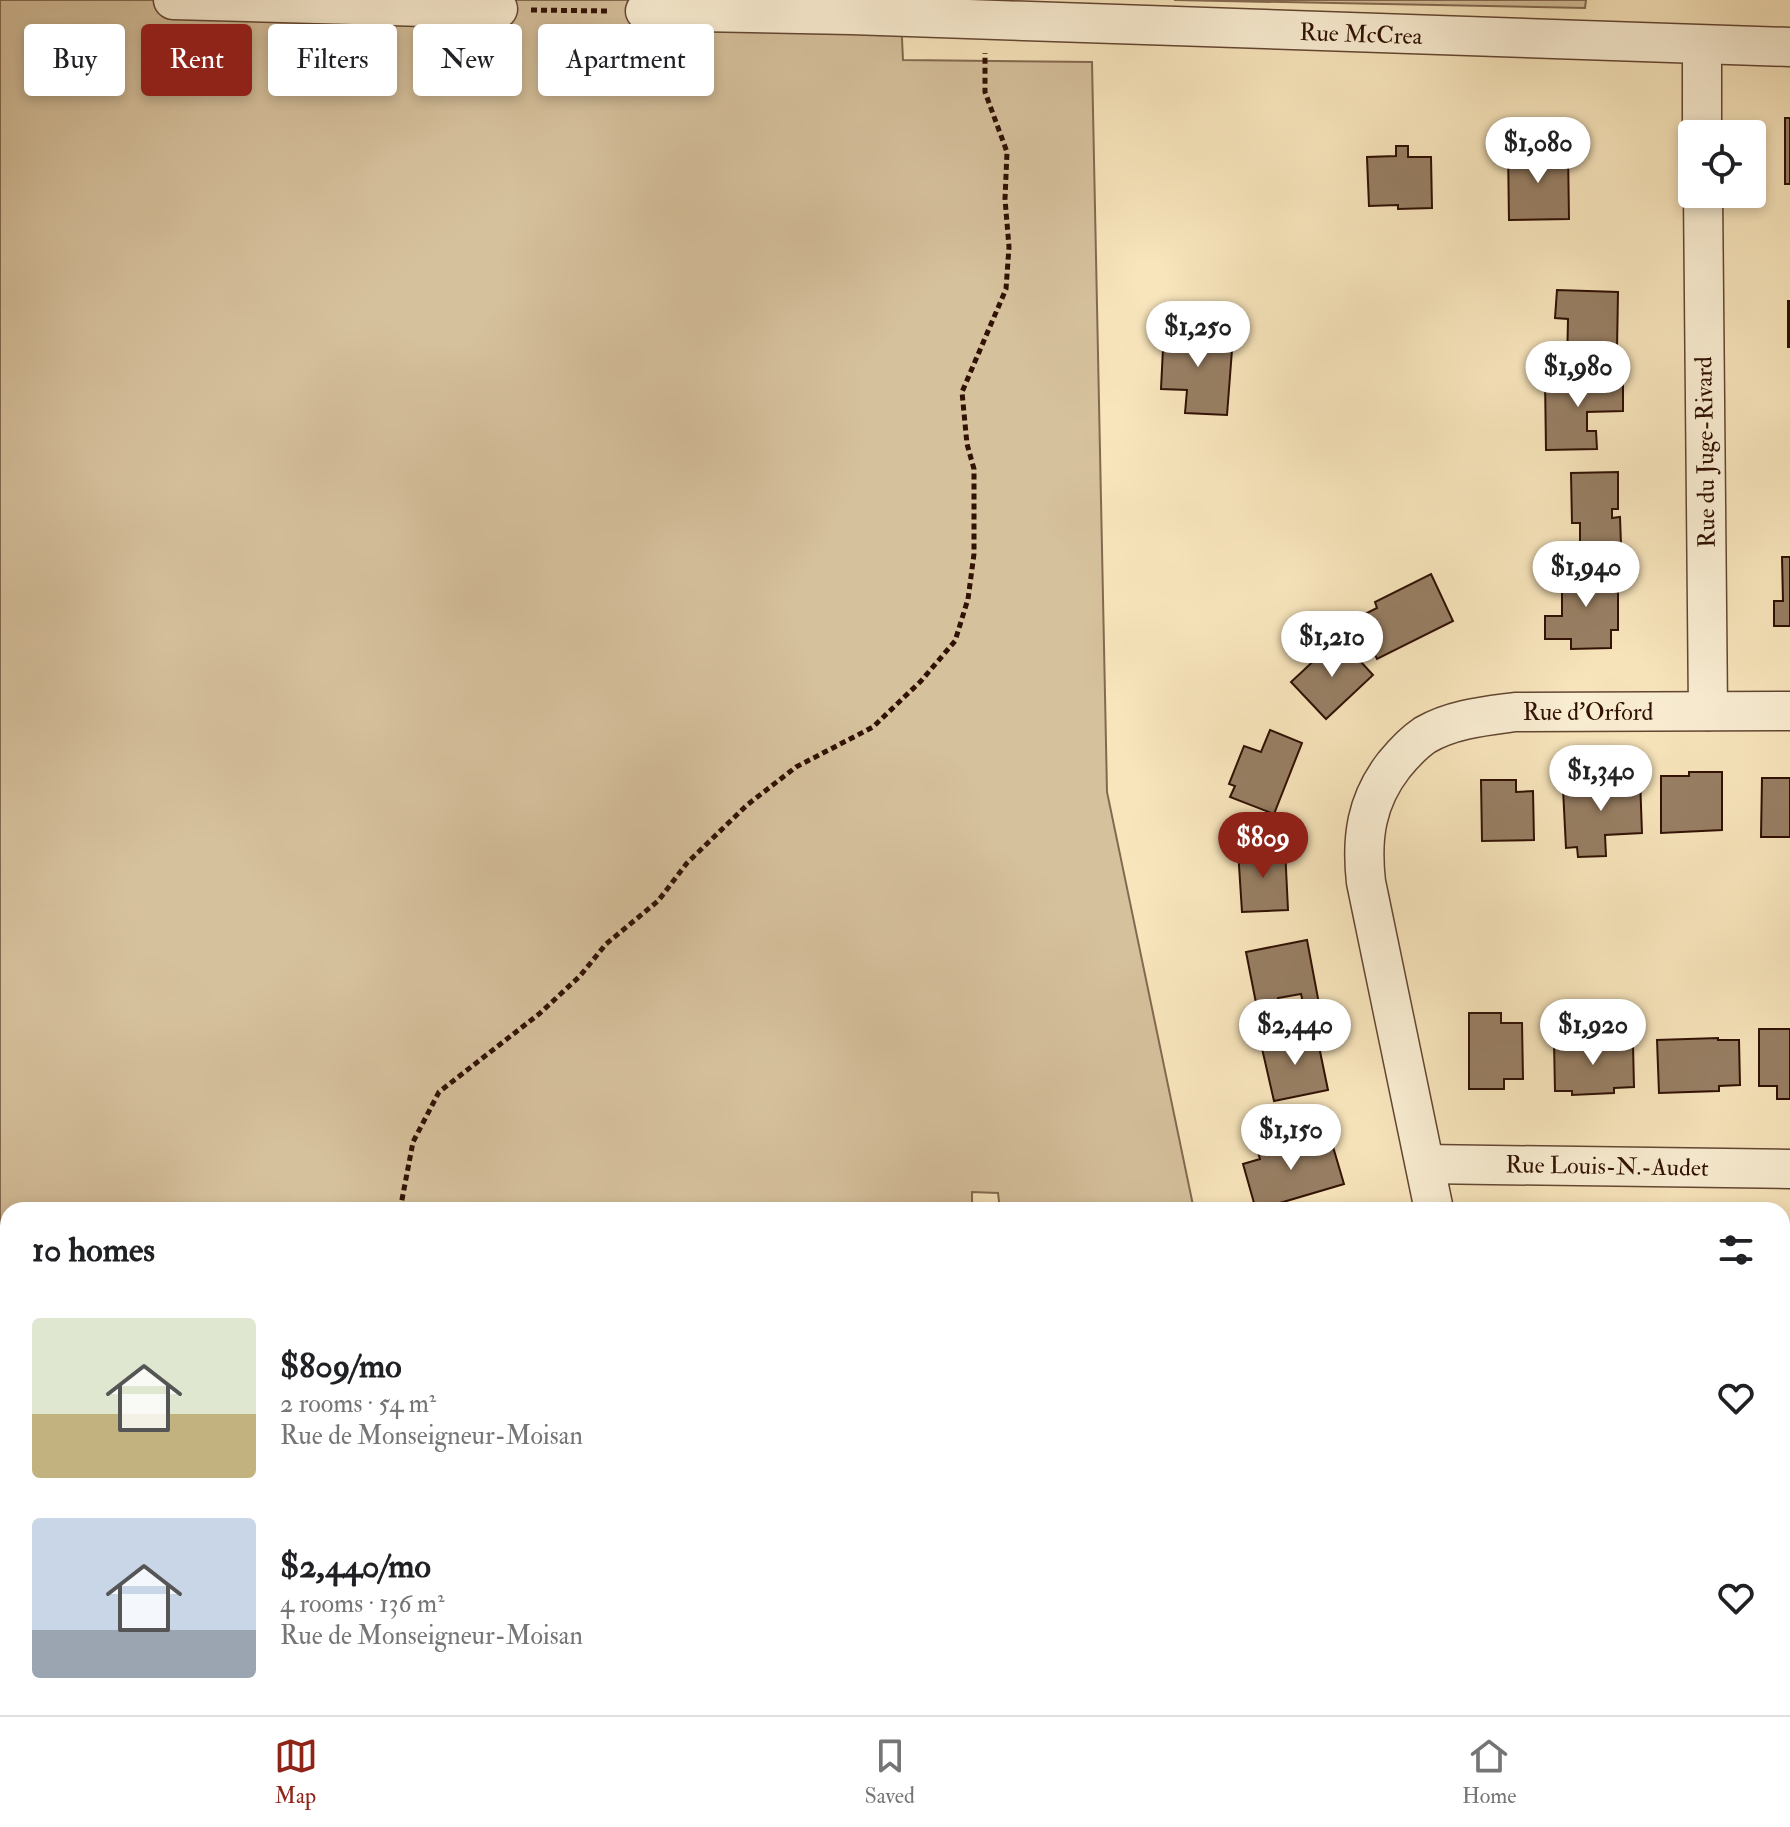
<!DOCTYPE html>
<html lang="en">
<head>
<meta charset="utf-8">
<style>
	body { margin:0; font-family:"IM FELL Double Pica",serif; background:#f2f2f2; color:#202124; height:100vh; display:flex; flex-direction:column; font-size:30px; white-space:nowrap }
	* { box-sizing:border-box; margin:0 }
	p { font-size:26px; color:#757577 }
	.icon { flex:none; width:44px; height:44px; fill:none; stroke:currentColor; stroke-width:2; stroke-linecap:round; stroke-linejoin:round }
	.map { position:relative; flex:1; overflow:hidden }
	.panel { position:absolute; left:0px; top:1202px; width:1790px; height:514px; display:flex; flex-direction:column; background:#fff; border-radius:24px 24px 0 0; box-shadow:0 4px 12px #0003 }
	.panel>* { flex:none }
	.banner { position:absolute; left:24px; top:24px; width:800px; height:72px; display:flex; gap:16px }
	.tools { position:absolute; left:1678px; top:120px; display:grid; gap:16px }
	.tools a { display:grid; place-items:center; width:88px; height:88px; border-radius:8px; background:#fff; box-shadow:0 4px 12px #0003; font-size:40px }
	.price { position:absolute; translate:-50% -68px; padding:0 18px; border-radius:28px; background:#fff; color:#222; font-size:26px; line-height:52px; filter:drop-shadow(0 2px 4px #0008) }
	.price::after { content:''; position:absolute; left:50%; top:48px; width:24px; height:18px; margin-left:-12px; background:inherit; clip-path:polygon(0 0,100% 0,50% 100%) }
	.price.current { background:#8f2418; color:#fff }
	ul { padding:0; list-style:none }
	li { display:flex; align-items:center; gap:24px; height:200px; padding:0 32px }
	li span { display:grid; place-items:center; flex:none; width:224px; height:160px; border-radius:8px; color:#555 }
	li>.icon { margin-inline-start:auto }
	span .icon { width:96px; height:96px; fill:#fffc; stroke-width:1 }
	li b { font-size:34px }
	h2 { display:flex; justify-content:space-between; align-items:center; height:96px; padding:0 32px; font-size:34px }
	.pill { padding:0 28px; border-radius:8px; background:#fff; box-shadow:0 4px 12px #0003; font-size:28px; line-height:72px }
	.pill.current { background:#8f2418; color:#fff }
	.dock { display:flex; justify-content:space-around; align-items:center; height:112px; border-top:2px solid #e0e0e0; background:#fff; font-size:22px; color:#757577 }
	.dock a { display:grid; justify-items:center; gap:4px }
	.dock .current { color:#8f2418 }
	.map>svg:first-child { display:block }
</style>
</head>
<body>
<div class="map">
<svg width="1790" height="1715" viewBox="0 0 1790 1715">
	<rect width="100%" height="100%" fill="#f8e5bc"/>
	<filter id="stains"><feTurbulence type="fractalNoise" baseFrequency=".0025" numOctaves="4"/><feColorMatrix values="0 0 0 0 .2 0 0 0 0 .09 0 0 0 0 .02 0 0 0 .5 -.17"/></filter>
	<radialGradient id="worn" r=".72"><stop offset=".6" stop-color="#630" stop-opacity="0"/><stop offset="1" stop-color="#630" stop-opacity=".3"/></radialGradient>
	<g fill="#d6c19d" stroke="#846950" stroke-width="2">
		<path d="M0,0H645L901,17L903,60L1092,62L1107,792L1194,1210H1000L998,1193L972,1192V1210H8V1679H0Z"/>
		<path d="M1174,0H1586L1585,8Z"/>
		<path d="M524,1708H1014L1015,1715H525Z"/>
		<path d="M1043,1708H1304L1308,1715H1044Z"/>
	</g>
	<g fill="#987f64" stroke="#311104" stroke-width="2">
		<rect x="1785" y="118" width="5" height="66"/>
		<path d="M1396,146H1408V157H1431L1432,208L1398,209V205L1369,206L1367,157L1396,156Z"/>
		<path d="M1508,150H1568L1569,219L1509,220Z"/>
		<path d="M1557,290L1618,292L1617,350H1611V367L1567,366L1568,319L1555,318Z"/>
		<rect x="1788" y="301" width="2" height="46"/>
		<path d="M1164,328L1216,331V336L1233,337L1227,415L1185,413L1187,390L1161,389Z"/>
		<path d="M1623,377V411L1587,412V431H1596L1597,449L1546,450L1545,378Z"/>
		<path d="M1618,472V509H1612V518L1620,517L1621,545L1580,546V523H1572L1571,473Z"/>
		<path d="M1782,557H1790V626H1774V601H1783Z"/>
		<path d="M1566,567H1608V581H1618V630H1611V648L1571,649V639H1545V616H1562V586H1566Z"/>
		<path d="M1431,574L1453,621L1377,659L1357,618L1377,608L1375,602Z"/>
		<path d="M1335,641L1346,653L1350,650L1373,675L1326,719L1291,682Z"/>
		<path d="M1270,730L1302,743L1274,814L1230,797L1235,786L1229,784L1244,746L1261,752Z"/>
		<path d="M1689,772H1722V830L1661,833V776H1689Z"/>
		<path d="M1611,774V780L1640,779L1642,833L1605,835L1606,856L1578,857L1577,847L1566,848L1563,789H1587V775Z"/>
		<path d="M1762,778H1790V837H1761Z"/>
		<path d="M1481,780H1516V792L1533,791L1534,840L1482,841Z"/>
		<path d="M1285,848L1288,910L1242,912L1238,850Z"/>
		<path d="M1307,940L1320,1009L1305,1012L1301,994L1278,998L1279,1004L1257,1008L1246,952Z"/>
		<path d="M1469,1013H1501V1023H1522L1523,1079H1504V1089H1469Z"/>
		<path d="M1759,1029H1790V1099H1777V1086H1759Z"/>
		<path d="M1316,1032L1328,1090L1274,1101L1261,1044Z"/>
		<path d="M1718,1038V1040H1739L1740,1085L1719,1086V1091L1659,1093L1657,1040Z"/>
		<path d="M1595,1040V1046L1633,1045L1634,1087L1614,1088V1093L1572,1095V1091H1555L1554,1042Z"/>
		<path d="M1280,1136L1286,1154L1331,1140L1344,1184L1256,1210L1243,1164L1260,1159L1255,1143Z"/>
		<path d="M1783,1457H1790V1520H1782Z"/>
		<rect x="1782" y="1665" width="8" height="42"/>
		<rect x="1632" y="1708" width="51" height="4"/>
	</g>
	<g fill="none" stroke-linecap="round" stroke-linejoin="round">
		<g stroke="#634632" stroke-width="41">
			<g id="minor">
				<path d="M173,0L498,9"/>
				<path d="M645,11L851,15L1790,47"/>
				<path d="M1702,46V134"/>
				<path d="M1703,194L1708,711"/>
				<path d="M1425,1164L1790,1169"/>
				<path d="M1434,1210L1366,882C1361,838 1366,801 1394,765C1403,754 1413,743 1425,735C1452,719 1485,716 1515,712L1790,711"/>
				<path d="M1782,1600H1790"/>
				<path d="M1548,1708L1551,1715"/>
			</g>
		</g>
		<g stroke="#311104" stroke-width="5" stroke-dasharray="6 4" stroke-linecap="butt">
			<path d="M531,10L609,11"/>
			<path d="M400,1210L413,1142L439,1092L539,1014L580,976L606,944L658,901L687,863L747,805L796,767L873,727L921,681L955,641L968,599L974,554V469L967,444L962,392L1006,289L1009,247L1005,199L1007,152L985,92V53"/>
			<path d="M294,1715L297,1708"/>
		</g>
		<use href="#minor" stroke="#faeed3" stroke-width="38"/>
	</g>
	<g text-anchor="middle" stroke-width="6" stroke-linejoin="round" paint-order="stroke">
		<g font-size="24" fill="#311104" stroke="#faeed3">
			<text transform="translate(1361 34) rotate(2)" y="8">Rue McCrea</text>
			<text transform="translate(1705 452) rotate(-91)" y="8">Rue du Juge-Rivard</text>
			<text x="1588" y="720">Rue d'Orford</text>
			<text transform="translate(1607 1166) rotate(1)" y="8">Rue Louis-N.-Audet</text>
		</g>
	</g>
	<rect width="100%" height="100%" filter="url(#stains)"/>
	<rect width="100%" height="100%" fill="url(#worn)"/>
</svg>
<div class="tools">
<a><svg class="icon" aria-label="locate" viewBox="0 0 24 24"><circle cx="12" cy="12" r="6"/><path d="M12 2v4M12 18v4M2 12h4M18 12h4"/></svg></a>
</div>
<b class="price" style="left:1538px;top:185px">$1,080</b>
<b class="price" style="left:1198px;top:369px">$1,250</b>
<b class="price" style="left:1578px;top:409px">$1,980</b>
<b class="price" style="left:1586px;top:609px">$1,940</b>
<b class="price" style="left:1332px;top:679px">$1,210</b>
<b class="price" style="left:1601px;top:813px">$1,340</b>
<b class="price current" style="left:1263px;top:880px">$809</b>
<b class="price" style="left:1295px;top:1067px">$2,440</b>
<b class="price" style="left:1593px;top:1067px">$1,920</b>
<b class="price" style="left:1291px;top:1172px">$1,150</b>
<div class="banner">
<a class="pill">Buy</a>
<a class="pill current">Rent</a>
<a class="pill">Filters</a>
<a class="pill">New</a>
<a class="pill">Apartment</a>
</div>
<section class="panel">
<h2>10 homes<svg class="icon" aria-label="filters" viewBox="0 0 24 24"><path d="M4 7h16M4 17h16"/><circle cx="9" cy="7" r="2"/><circle cx="15" cy="17" r="2"/></svg></h2>
<ul>
<li><span style="background:linear-gradient(#dfe7d0 60%,#c2b280 0)"><svg class="icon" aria-label="home" viewBox="0 0 24 24"><path d="M3 11l9-7 9 7M6 9v11h12V9"/></svg></span><div><b>$809/mo</b><p>2 rooms · 54 m²</p><p>Rue de Monseigneur-Moisan</p></div><svg class="icon" aria-label="heart" viewBox="0 0 24 24"><path d="M12 20l-8-8c-3-5 5-10 8-4 3-6 11-1 8 4z"/></svg></li>
<li><span style="background:linear-gradient(#c9d6e8 70%,#9aa5b1 0)"><svg class="icon" aria-label="home" viewBox="0 0 24 24"><path d="M3 11l9-7 9 7M6 9v11h12V9"/></svg></span><div><b>$2,440/mo</b><p>4 rooms · 136 m²</p><p>Rue de Monseigneur-Moisan</p></div><svg class="icon" aria-label="heart" viewBox="0 0 24 24"><path d="M12 20l-8-8c-3-5 5-10 8-4 3-6 11-1 8 4z"/></svg></li>
</ul>
</section>
</div>
<nav class="dock">
<a class="current"><svg class="icon" aria-label="map" viewBox="0 0 24 24"><path d="M3 6l6-2 6 2 6-2v14l-6 2-6-2-6 2zM9 4v14M15 6v14"/></svg>Map</a>
<a><svg class="icon" aria-label="saved" viewBox="0 0 24 24"><path d="M7 4h10v16l-5-4-5 4z"/></svg>Saved</a>
<a><svg class="icon" aria-label="home" viewBox="0 0 24 24"><path d="M3 11l9-7 9 7M6 9v11h12V9"/></svg>Home</a>
</nav>
</body>
</html>
